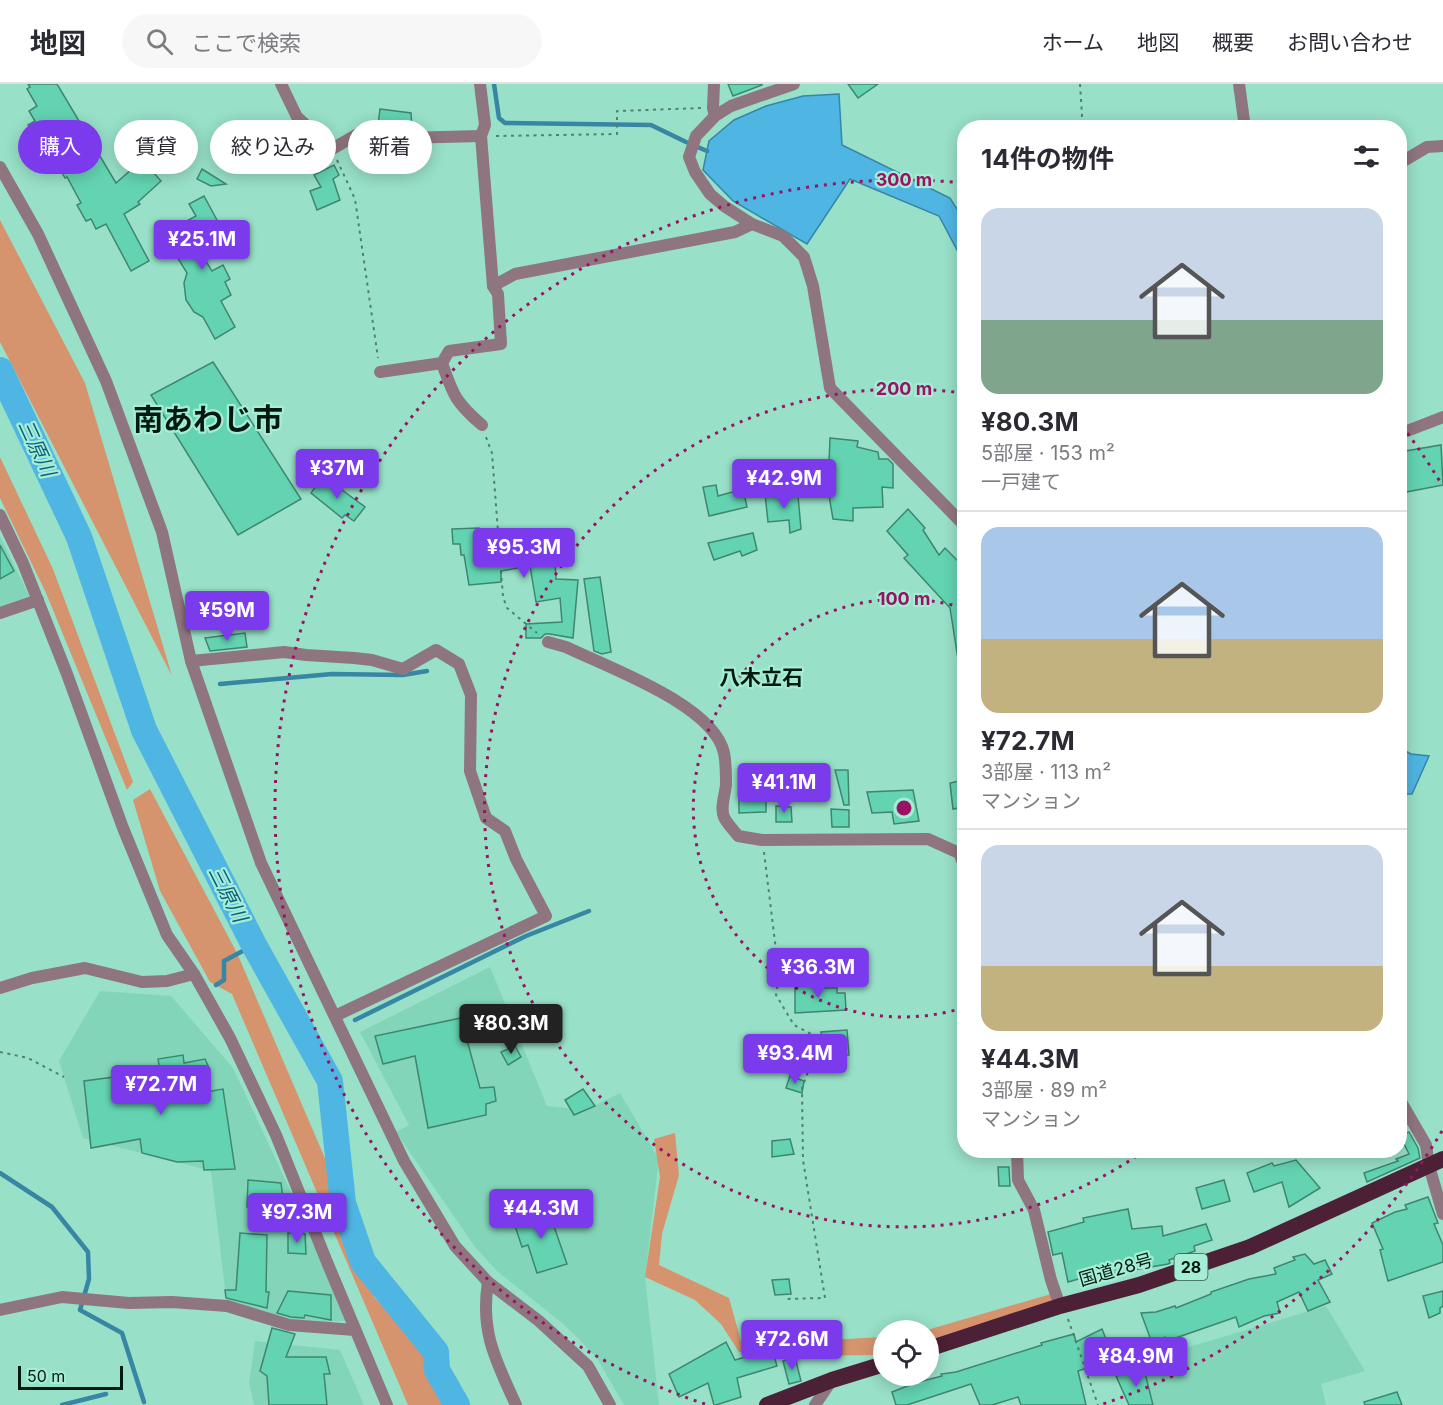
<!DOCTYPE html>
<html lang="ja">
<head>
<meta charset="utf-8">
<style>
	body { margin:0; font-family:Inter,"Noto Sans JP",sans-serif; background:#f7f7f7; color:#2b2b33; height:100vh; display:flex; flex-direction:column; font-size:22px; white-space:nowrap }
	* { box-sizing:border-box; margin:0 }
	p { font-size:20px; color:#7c7c81 }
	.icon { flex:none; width:33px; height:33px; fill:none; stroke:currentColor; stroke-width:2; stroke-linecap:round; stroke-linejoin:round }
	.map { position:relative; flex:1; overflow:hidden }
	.details { position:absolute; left:957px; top:36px; width:450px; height:1038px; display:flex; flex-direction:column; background:#fff; border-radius:24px; box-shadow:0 3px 15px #0003 }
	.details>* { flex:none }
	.banner { position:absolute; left:18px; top:36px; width:570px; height:54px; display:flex; gap:12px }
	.buttons { position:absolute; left:873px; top:1236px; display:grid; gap:12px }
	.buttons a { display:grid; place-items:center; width:66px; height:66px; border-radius:50%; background:#fff; box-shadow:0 3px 15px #0003; font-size:30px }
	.scale { position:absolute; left:18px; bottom:15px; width:105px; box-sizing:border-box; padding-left:6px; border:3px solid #001a12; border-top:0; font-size:16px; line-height:21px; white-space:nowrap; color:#001a12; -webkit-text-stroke:4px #a5eed5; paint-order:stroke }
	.price { position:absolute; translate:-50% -51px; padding:0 14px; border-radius:6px; background:#7c3aed; color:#fff; font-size:20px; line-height:39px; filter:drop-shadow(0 2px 3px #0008) }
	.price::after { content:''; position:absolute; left:50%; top:36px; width:18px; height:14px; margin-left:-9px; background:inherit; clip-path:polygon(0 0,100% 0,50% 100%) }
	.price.on { background:#222; color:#fff }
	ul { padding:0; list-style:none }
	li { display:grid; align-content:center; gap:12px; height:318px; padding:0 24px }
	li+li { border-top:2px solid #e1e1e2 }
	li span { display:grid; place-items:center; height:186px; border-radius:18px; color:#555 }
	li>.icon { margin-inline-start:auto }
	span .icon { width:108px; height:108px; fill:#fffc; stroke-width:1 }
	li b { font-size:26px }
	h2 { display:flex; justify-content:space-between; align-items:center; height:72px; padding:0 24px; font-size:26px }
	.tag { padding:0 21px; border-radius:27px; background:#fff; box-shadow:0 3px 15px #0003; font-size:21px; line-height:54px }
	.tag.on { background:#7c3aed; color:#fff }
	header { display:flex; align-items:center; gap:36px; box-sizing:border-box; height:84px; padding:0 30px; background:#fff; border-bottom:2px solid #e1e1e2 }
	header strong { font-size:28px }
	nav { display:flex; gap:33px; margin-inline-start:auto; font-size:21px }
	.search { width:420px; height:54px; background:#f7f7f7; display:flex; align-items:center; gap:15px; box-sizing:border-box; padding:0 21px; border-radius:33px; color:#7c7c81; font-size:22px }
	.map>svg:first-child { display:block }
</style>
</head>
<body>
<header>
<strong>地図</strong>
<div class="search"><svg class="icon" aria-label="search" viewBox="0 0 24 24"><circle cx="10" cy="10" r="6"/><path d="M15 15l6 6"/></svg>ここで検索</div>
<nav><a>ホーム</a><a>地図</a><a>概要</a><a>お問い合わせ</a></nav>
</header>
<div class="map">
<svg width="1443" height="1321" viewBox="0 0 1443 1321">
	<rect width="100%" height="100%" fill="#98e0c8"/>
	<g fill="#83d5ba">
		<path d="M0,452L29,512L0,523Z"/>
		<path d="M490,883L547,1022L586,1026L620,1009L659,1075L645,1193L659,1321H624L598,1276L578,1254L562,1239L497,1187L475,1163L396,1048L409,1041L360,948Z"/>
		<path d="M100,907L171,912L233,984L351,1236L289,1241L227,1222L211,1087L83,1054L59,977Z"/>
		<path d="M1326,1222L1365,1287L1321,1300L1326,1321H1153L1143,1282L1156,1273Z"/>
		<path d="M255,1257L340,1266L364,1321H254L249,1298Z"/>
	</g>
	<g fill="#d6946e">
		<path d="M0,136L85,299L172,592L0,258Z"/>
		<path d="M0,373L53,485L133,698L127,706L46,509L0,414Z"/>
		<path d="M150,705L237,869L333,1093L337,1117L356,1175L374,1213L428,1271L431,1284L457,1321H408L232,910L210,898L160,807L133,716Z"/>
		<path d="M675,1049L679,1091L662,1150L659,1181L729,1214L742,1261L883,1253V1271L781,1272L739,1268L721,1240L695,1216L645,1193L660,1093L654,1055Z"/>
		<path d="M1051,1210L1053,1220L929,1258L927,1246Z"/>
	</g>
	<g fill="#4fb5e3" stroke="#3786a4" stroke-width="1.5">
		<path d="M839,10L842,61L950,114L964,136V179L939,132L850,95L807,160L733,117L703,86L709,57L734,36L766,22L803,12Z"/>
		<path d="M1400,664L1411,670L1429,672L1412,710H1400Z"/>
	</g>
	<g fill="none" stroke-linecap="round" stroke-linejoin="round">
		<g stroke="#3786a4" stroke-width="4.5">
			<path d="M494,0L499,34L505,39L651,41L686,58L707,67"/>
			<path d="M220,600L332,590L403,591L427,587"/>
			<path d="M216,901L224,896V877L254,861"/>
			<path d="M355,936L526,852L589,827"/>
			<path d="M0,1089L52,1123L88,1168L89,1195L80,1226L122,1249L144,1318"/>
			<path d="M62,1321L106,1310"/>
		</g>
		<path stroke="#4fb5e3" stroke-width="26" d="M0,286L79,453L144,646L254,861L330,997L343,1119L363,1178L436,1268L437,1286L457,1321"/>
	</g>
	<g fill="#63d3b1" stroke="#3f8671" stroke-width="1.5">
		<path d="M28,0H57L116,99L142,76L161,97L138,118L140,120L124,130L149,177L131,187L106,140L96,145L91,135L86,137L77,121L81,119L67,93L65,94L39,48L34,50L28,41L35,37L29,27L37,22L27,5L30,3Z"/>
		<path d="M728,0H762V1L733,12Z"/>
		<path d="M848,0H878L858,14Z"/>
		<path d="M380,25L411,29L412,46L378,41Z"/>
		<path d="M334,81L339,91L333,95L340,116L317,126L310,107L321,103L314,91Z"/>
		<path d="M202,85L226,100L211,102L197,95Z"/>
		<path d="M204,112L218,138L190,152L212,187L223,181L230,195L225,198L231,211L221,217L235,243L215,255L203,233L194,228L186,216L184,199L187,189L163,150L196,132L189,120Z"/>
		<path d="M213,278L301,415L238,451L151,311Z"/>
		<path d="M830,354L858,357L857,363L878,368L879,375H888L893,380V404L882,403L883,423L853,424V437L833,435L828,406Z"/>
		<path d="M1441,361L1443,401L1401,409L1400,368Z"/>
		<path d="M323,392L365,423L354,437L345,431L342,434L311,409Z"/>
		<path d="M716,401L718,412L743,405L747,423L709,432L703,403Z"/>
		<path d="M765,410L798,412L801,445L790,449L789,436L768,438Z"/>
		<path d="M908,425L925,444L923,446L939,471L945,464L959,478L964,473V575H958L950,524L904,474L908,471L887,447Z"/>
		<path d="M479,444L484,478L515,477L512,467L554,460L556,495L578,496L573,554L550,550H545L541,554H526V540L562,538L560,514L536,518L530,482L501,487V498L469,501L464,471H461L460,460H453L452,445Z"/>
		<path d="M753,449L757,466L742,472L740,467L714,476L708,459Z"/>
		<path d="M0,461L14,487L0,495Z"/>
		<path d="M600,493L611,568L602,570L594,567L584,495Z"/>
		<path d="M245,549L247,563L210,567L205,554Z"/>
		<path d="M835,686H848L849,721H844Z"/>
		<path d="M762,690L789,691L792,708L791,710L766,713V728L739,729V699L763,701Z"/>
		<path d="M964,696V723L953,725L950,699Z"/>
		<path d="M913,706L919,737L894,740L892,728L872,729L867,708Z"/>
		<path d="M776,722L791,723L792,738H776Z"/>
		<path d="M831,725L849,726V743H832Z"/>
		<path d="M795,899L813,900V904H837V909H845L846,926L795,929Z"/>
		<path d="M461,934L480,1004L494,1003L496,1017L486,1020V1031L428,1044L415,972L383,980L375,952Z"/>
		<path d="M847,946L849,971L824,970L821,948Z"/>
		<path d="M783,957L817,979L816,983L782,972Z"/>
		<path d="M515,962L521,973L508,981L501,968Z"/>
		<path d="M183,971L184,979L205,975L210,986L151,1001L154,1017L223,1005L235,1085L204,1086L203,1077L177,1078L142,1069L140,1055L91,1064L84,997L160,987L158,975Z"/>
		<path d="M790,992L804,997L802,1009L786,1004Z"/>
		<path d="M583,1005L595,1022L574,1031L565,1016Z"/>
		<path d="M1409,1048L1418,1064L1420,1074L1367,1098L1364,1089L1398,1077L1396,1075L1409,1070L1400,1052Z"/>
		<path d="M790,1055L794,1070L772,1073V1057Z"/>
		<path d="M1296,1076L1320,1104L1289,1123L1282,1098L1254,1108L1247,1089L1272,1079L1274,1082Z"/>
		<path d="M998,1083H1009L1010,1102H999Z"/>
		<path d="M248,1096L281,1099L284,1123H247Z"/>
		<path d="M1224,1096L1230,1117L1202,1125L1196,1104Z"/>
		<path d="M1428,1113L1438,1139L1434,1140L1443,1161V1178L1388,1197L1380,1166L1383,1165L1372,1139L1395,1128L1407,1125L1405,1121Z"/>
		<path d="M548,1125L567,1180L537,1189L528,1161L522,1163L513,1136Z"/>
		<path d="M1128,1125L1132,1145L1162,1142L1163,1152L1206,1140L1212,1156L1194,1162L1195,1167L1169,1176L1170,1179L1168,1180L1104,1191L1103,1188L1068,1198L1062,1169L1053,1171L1048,1148L1084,1138L1083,1134Z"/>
		<path d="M240,1149L267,1151L266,1208H269L267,1224L226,1214L225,1206H236Z"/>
		<path d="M288,1149L305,1150L306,1170L288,1169Z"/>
		<path d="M1305,1170L1314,1180L1325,1176L1332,1190L1318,1196L1330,1218L1308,1227L1299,1208L1277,1218L1280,1229L1264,1232L1239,1243L1236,1233L1167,1257L1165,1253L1152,1259L1141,1229L1156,1228L1175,1222L1176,1224L1211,1210V1208L1249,1195L1276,1190L1274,1184L1295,1176L1293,1173Z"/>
		<path d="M789,1195L791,1210L775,1211L772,1196Z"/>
		<path d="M288,1207L331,1211V1236L305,1231L304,1234L291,1233L277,1229Z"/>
		<path d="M1443,1207V1222L1440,1224V1229L1429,1234L1423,1212Z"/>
		<path d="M272,1244L295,1250L286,1273H326L330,1290H324L327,1321H269L267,1292L260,1287Z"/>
		<path d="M1102,1245L1114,1275L1078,1287L1086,1321H1021L1018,1313L992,1321H980L971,1300L907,1321H896L892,1308L915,1299L942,1292L941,1290L956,1288L1042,1261L1041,1259L1074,1250L1076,1258Z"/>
		<path d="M726,1258L735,1276L772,1265L777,1282L737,1294L741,1313L716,1321H714L708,1299L679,1313L669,1290Z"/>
		<path d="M795,1273L801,1297L789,1300L783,1277Z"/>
		<path d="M1144,1285L1153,1321H1129L1116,1292Z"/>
		<path d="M1397,1308L1402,1321H1365L1364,1318Z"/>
	</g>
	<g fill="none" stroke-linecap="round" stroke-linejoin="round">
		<g stroke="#4f8171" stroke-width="2" stroke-dasharray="3 4.5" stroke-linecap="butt">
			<path d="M1080,0L1082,31L1080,44"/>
			<path d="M496,52L617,50V27L701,24"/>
			<path d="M337,76L355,115L378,274"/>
			<path d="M486,353L492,369L503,513L507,524L537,549"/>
			<path d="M764,768L779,891L776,911L794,941L813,951L816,966L802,1004L803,1076L825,1214L784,1215"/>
			<path d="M0,968L28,974L64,993"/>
			<path d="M1068,1235L1098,1321"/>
		</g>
		<g stroke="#8f7580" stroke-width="12">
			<path d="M281,0L297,33L332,65L363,47L403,54L481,52"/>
			<path d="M480,0L485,41L481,52L493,202"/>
			<path d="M714,0L713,24L715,32"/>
			<path d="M794,0L731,22L715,32L696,52L689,73L695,88L710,110L724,122L752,140L783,152L804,173L813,202L830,304L964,441"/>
			<path d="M1239,0L1245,44"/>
			<path d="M1400,79L1427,63L1443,62"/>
			<path d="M442,279C453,311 456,319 482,341"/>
			<path d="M380,288L442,279L449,267L501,260L498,210L493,202L515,190L735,148L752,140"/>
			<path d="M1400,347H1407L1443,333"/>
			<path d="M0,529L38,516"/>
			<path d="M548,558L566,563C607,583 714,621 724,669C726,678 726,692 726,701C725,711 720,724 724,733C727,740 734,746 738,752L762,756L928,755L959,769L964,781"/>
			<path d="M191,577L284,568L306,571L354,574L372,576L403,585L436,566L459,580L471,611L470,687L486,734L505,747L516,775L546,832L335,932"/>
			<path d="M0,904L32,894L85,884L142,898L167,897L194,890"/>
			<path d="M1400,1016L1426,1061L1429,1082L1443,1130"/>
			<path d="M1017,1066L1018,1096L1034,1126L1051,1196L1060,1222"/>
			<path d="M488,1198C480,1248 496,1277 516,1321"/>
			<path d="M0,1226L62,1213L129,1219L172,1218L227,1222L289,1241L355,1246"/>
			<path d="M815,1321L832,1296"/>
		</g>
		<g stroke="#8f7580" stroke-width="12">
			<path d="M0,83L38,150L106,297L162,448L191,577L261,779L404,1077L455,1162L488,1198L539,1237L588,1282L610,1321"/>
			<path d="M0,431L23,479L67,590L123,744L167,851L194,890L230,954L276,1051L327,1178L387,1321"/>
		</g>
		<g stroke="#4c2036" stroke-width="16">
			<path d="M928,1265L1060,1222L1139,1201L1250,1163L1443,1075"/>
			<path d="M767,1321L832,1296L884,1280"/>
		</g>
	</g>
	<g fill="none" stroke="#9a1264" stroke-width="3" stroke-dasharray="3 6">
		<path d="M963 924A209 209 0 1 1 963 524"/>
		<path d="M1144 1067A419 419 0 1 1 962 309"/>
		<path d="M1442 1047A628 628 0 0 1 1103 1320M705 1320A628 628 0 0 1 964 99M1402 342A628 628 0 0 1 1442 401"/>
	</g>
	<g text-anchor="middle" stroke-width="4.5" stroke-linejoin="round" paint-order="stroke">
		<rect fill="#a5eed5" stroke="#325a4c" stroke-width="1.5" x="1174.5" y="1170" width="33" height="26" rx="4.5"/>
		<g font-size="16" font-weight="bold" fill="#001a12">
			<text x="1191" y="1189">28</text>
		</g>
		<g font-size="18" fill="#001a12" stroke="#a5eed5">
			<text transform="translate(1116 1186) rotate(-16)" y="6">国道28号</text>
		</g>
		<g font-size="20" font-style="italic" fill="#0f5f7e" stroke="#a5eed5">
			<text transform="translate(37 364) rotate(65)" y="7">三原川</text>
			<text transform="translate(228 810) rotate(63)" y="7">三原川</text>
		</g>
		<g font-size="21" font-weight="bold" fill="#001a12" stroke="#a5eed5">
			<text x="761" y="601">八木立石</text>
		</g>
		<g font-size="30" font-weight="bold" fill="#001a12" stroke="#a5eed5">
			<text x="208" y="346">南あわじ市</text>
		</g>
	</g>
	<circle cx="904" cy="724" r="9" fill="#9a1264" stroke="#a5eed5" stroke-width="3"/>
	<g font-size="18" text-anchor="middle" font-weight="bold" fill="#9a1264" stroke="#a5eed5" stroke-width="4.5" stroke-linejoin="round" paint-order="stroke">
		<text x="904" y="102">300 m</text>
		<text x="904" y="311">200 m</text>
		<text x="904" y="521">100 m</text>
	</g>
</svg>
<div class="buttons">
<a><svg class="icon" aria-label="locate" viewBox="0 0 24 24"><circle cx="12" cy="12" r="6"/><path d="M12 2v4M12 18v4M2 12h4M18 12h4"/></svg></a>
</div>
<div class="scale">50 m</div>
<b class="price" style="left:202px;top:187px">¥25.1M</b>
<b class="price" style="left:337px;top:416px">¥37M</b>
<b class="price" style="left:784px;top:426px">¥42.9M</b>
<b class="price" style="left:524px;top:495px">¥95.3M</b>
<b class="price" style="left:227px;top:558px">¥59M</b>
<b class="price" style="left:784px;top:730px">¥41.1M</b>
<b class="price" style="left:818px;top:915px">¥36.3M</b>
<b class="price on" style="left:511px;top:971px">¥80.3M</b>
<b class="price" style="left:795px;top:1001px">¥93.4M</b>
<b class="price" style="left:161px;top:1032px">¥72.7M</b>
<b class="price" style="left:541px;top:1156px">¥44.3M</b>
<b class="price" style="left:297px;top:1160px">¥97.3M</b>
<b class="price" style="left:792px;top:1287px">¥72.6M</b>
<b class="price" style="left:1136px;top:1304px">¥84.9M</b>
<div class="banner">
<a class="tag on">購入</a>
<a class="tag">賃貸</a>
<a class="tag">絞り込み</a>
<a class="tag">新着</a>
</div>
<section class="details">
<h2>14件の物件<svg class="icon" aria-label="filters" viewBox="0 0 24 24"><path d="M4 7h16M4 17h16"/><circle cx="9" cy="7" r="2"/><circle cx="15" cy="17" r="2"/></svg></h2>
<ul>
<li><span style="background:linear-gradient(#c9d6e8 60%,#7fa58c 0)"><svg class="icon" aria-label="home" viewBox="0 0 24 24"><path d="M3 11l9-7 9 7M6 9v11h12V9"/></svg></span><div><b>¥80.3M</b><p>5部屋 · 153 m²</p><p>一戸建て</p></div></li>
<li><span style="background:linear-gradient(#a9c7e8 60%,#c2b280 0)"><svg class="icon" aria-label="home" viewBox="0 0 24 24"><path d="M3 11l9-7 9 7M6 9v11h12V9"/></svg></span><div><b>¥72.7M</b><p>3部屋 · 113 m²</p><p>マンション</p></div></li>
<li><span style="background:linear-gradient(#c9d6e8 65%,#c2b280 0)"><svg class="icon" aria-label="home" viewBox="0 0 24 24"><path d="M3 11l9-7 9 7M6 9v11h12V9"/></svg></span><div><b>¥44.3M</b><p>3部屋 · 89 m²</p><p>マンション</p></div></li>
</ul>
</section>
</div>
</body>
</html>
